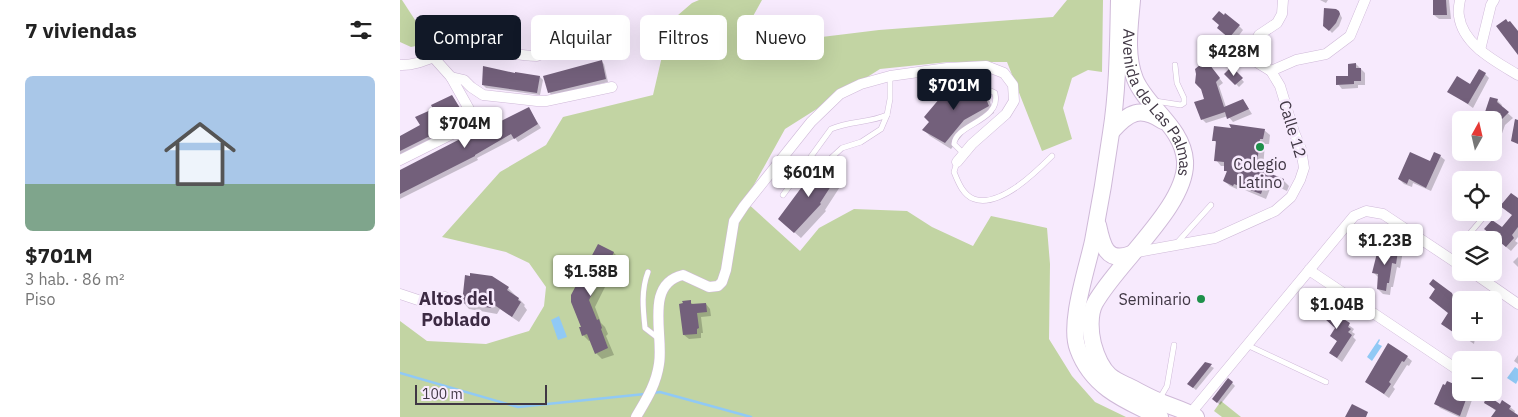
<!DOCTYPE html>
<html lang="es">
<head>
<meta charset="utf-8">
<style>
	body { margin:0; font-family:"IBM Plex Sans",sans-serif; background:#f6f6f6; color:#222; height:100vh; display:flex; flex-direction:column; font-size:19px; white-space:nowrap }
	* { box-sizing:border-box; margin:0 }
	p { font-size:16px; color:#767676 }
	.icon { flex:none; width:28px; height:28px; fill:none; stroke:currentColor; stroke-width:2; stroke-linecap:round; stroke-linejoin:round }
	.map { position:relative; flex:1; overflow:hidden }
	.side { display:flex; flex-direction:column; background:#fff; width:400px }
	.side>* { flex:none }
	.top-card { position:absolute; left:15px; top:15px; width:475px; height:45px; display:flex; gap:10px }
	.needle { width:32px; rotate:8deg }
	.fabs { position:absolute; left:1052px; top:111px; display:grid; gap:10px }
	.fabs a { display:grid; place-items:center; width:50px; height:50px; border-radius:8px; background:#fff; box-shadow:0 5px 20px #0002; font-size:25px }
	.scale { position:absolute; left:15px; bottom:12px; width:132px; box-sizing:border-box; padding-left:5px; border:2px solid #403744; border-top:0; font-size:14px; line-height:18px; white-space:nowrap; color:#403744; -webkit-text-stroke:4px #f7eafd; paint-order:stroke }
	.price { position:absolute; translate:-50% -42px; padding:0 11px; border-radius:5px; background:#fff; color:#222; font-size:16px; line-height:32px; filter:drop-shadow(0 1px 2px #0008) }
	.price::after { content:''; position:absolute; left:50%; top:30px; width:15px; height:11px; margin-left:-8px; background:inherit; clip-path:polygon(0 0,100% 0,50% 100%) }
	.price.active { background:#111827; color:#fff }
	ul { padding:0; list-style:none }
	li { display:grid; align-content:center; gap:10px; height:265px; padding:0 25px }
	li span { display:grid; place-items:center; height:155px; border-radius:8px; color:#555 }
	li>.icon { margin-inline-start:auto }
	span .icon { width:90px; height:90px; fill:#fffc; stroke-width:1 }
	li b { font-size:21px }
	h2 { display:flex; justify-content:space-between; align-items:center; height:60px; padding:0 25px; font-size:21px }
	.tag { padding:0 18px; border-radius:8px; background:#fff; box-shadow:0 5px 20px #0002; font-size:18px; line-height:45px }
	.tag.active { background:#111827; color:#fff }
	main { display:flex; flex:1; min-height:0 }
	.map>svg:first-child { display:block }
</style>
</head>
<body>
<main>
<section class="side">
<h2>7 viviendas<svg class="icon" aria-label="filters" viewBox="0 0 24 24"><path d="M4 7h16M4 17h16"/><circle cx="9" cy="7" r="2"/><circle cx="15" cy="17" r="2"/></svg></h2>
<ul>
<li><span style="background:linear-gradient(#a9c7e8 70%,#7fa58c 0)"><svg class="icon" aria-label="home" viewBox="0 0 24 24"><path d="M3 11l9-7 9 7M6 9v11h12V9"/></svg></span><div><b>$701M</b><p>3 hab. · 86 m²</p><p>Piso</p></div></li>
</ul>
</section>
<div class="map">
<svg width="1118" height="417" viewBox="0 0 1118 417">
	<rect width="100%" height="100%" fill="#f7eafd"/>
	<g fill="#c2d4a3">
		<path d="M0,0H2L30,43L11,47L0,42Z"/>
		<path d="M299,0H362L352,18L362,37L389,41L479,30L653,17L667,0H703L702,72L688,70L672,78L663,108L672,139L642,151L607,62H548L480,69L385,129L345,201L400,251L419,228L454,209L507,211L532,227L573,246L591,216L647,228L650,264L649,339L672,376L695,402L726,417H0V321L27,341L86,344L129,331L144,306L146,287L129,263L106,252L42,237L100,172L146,145L163,117L253,95L270,22L292,3Z"/>
		<path d="M821,401L841,417H822L814,411Z"/>
	</g>
	<g fill="#90c9f5">
		<path d="M159,316L167,337L158,340L151,320Z"/>
		<path d="M979,339L980,340L978,344L982,346L972,361L967,357Z"/>
		<path d="M1115,367L1118,369V380L1116,384L1107,378Z"/>
	</g>
	<g fill="#0003">
		<path d="M920,0H928L926,3Z"/>
		<path d="M1034,0H1049L1051,19H1039L1034,15Z"/>
		<path d="M939,12L942,18L939,26L932,33L925,25Z"/>
		<path d="M839,26L843,30L834,42L823,33Z"/>
		<path d="M201,61L204,64L208,82L152,96L150,93L145,77Z"/>
		<path d="M956,64L965,73V85H958V88L942,89L938,84L949,77Z"/>
		<path d="M810,66L823,83L819,86L826,107L843,100L852,114L833,122L828,116L806,123L802,119L805,99L802,90L797,85L796,80Z"/>
		<path d="M835,72L844,82L839,87L826,74H833Z"/>
		<path d="M116,74L140,77L143,80L140,95L86,88L83,85Z"/>
		<path d="M1085,74L1089,78L1073,108L1049,91L1070,86Z"/>
		<path d="M568,84L575,91L580,87L586,93L587,98L590,102L594,113L570,126L551,149L530,136L524,130L530,122Z"/>
		<path d="M52,96L66,117L39,132L41,136L0,156V137L22,125L35,110Z"/>
		<path d="M1097,100L1102,105L1101,107L1113,118L1105,125L1099,142L1094,141V120H1078Z"/>
		<path d="M129,109L141,128L118,142L115,138L77,158L78,160L0,199V171Z"/>
		<path d="M864,130L870,135L869,144H865L863,167L870,170L875,177L883,180L889,186L887,191L872,184L866,199L840,188L839,190L830,186L824,181L828,173L825,170V166H821L816,160L817,144L814,140Z"/>
		<path d="M1040,156L1045,160L1031,191L1013,183L1012,187L1004,184L999,179Z"/>
		<path d="M439,173L445,179L425,210L426,211L401,238L386,225L417,177Z"/>
		<path d="M1111,194L1118,200V237L1115,241L1118,243L1111,251L1090,234L1102,229L1113,216Z"/>
		<path d="M199,245L214,253L220,259L211,277L215,280L211,287L206,285L195,307L201,323L205,327L208,334L206,336L214,355L202,359L196,353L191,340L189,341L183,335V327Z"/>
		<path d="M999,246L1003,251L1000,268L997,267L993,287H991L990,295L983,294L978,289V277L974,273Z"/>
		<path d="M1118,257V267L1113,262Z"/>
		<path d="M1030,284L1052,294L1058,300L1059,306L1061,303V332H1082L1081,338L1076,333L1074,344L1061,335L1060,337L1042,324L1049,313L1036,290Z"/>
		<path d="M108,288L125,305L124,306L127,310L119,322L100,309L97,314L69,309L63,302Z"/>
		<path d="M290,302L294,305L306,304L310,309L311,316L301,317L303,333H301V338L289,339L284,335Z"/>
		<path d="M928,305L935,315L954,329L952,332L955,334L953,337L956,340L942,362L930,353L938,342L931,336L937,328Z"/>
		<path d="M1118,355V364L1114,361Z"/>
		<path d="M1007,357L1012,361L1009,366L1007,365L993,387L995,389L989,398L967,382Z"/>
		<path d="M805,363L814,368L796,390L791,386Z"/>
		<path d="M829,380L835,386L820,405L816,401Z"/>
		<path d="M1053,385L1058,390L1068,395L1072,400L1066,417H1059L1040,408L1036,403Z"/>
		<path d="M1085,402L1110,407L1115,411L1114,414L1118,417H1093L1096,411Z"/>
	</g>
	<g fill="none" stroke-linecap="round" stroke-linejoin="round">
		<g stroke="#90c9f5" stroke-width="2.5">
			<path d="M0,373L118,407L245,394"/>
			<path d="M253,393L260,392L351,417"/>
		</g>
	</g>
	<g fill="#73607b">
		<path d="M1033,0H1046L1047,15H1033Z"/>
		<path d="M924,8L936,9L939,11L940,14L936,23L929,31L923,26Z"/>
		<path d="M819,11L824,15L825,13L840,25L829,38L817,28L819,25L812,19Z"/>
		<path d="M1106,19L1108,22L1110,21L1118,31V55L1096,26Z"/>
		<path d="M202,60L206,79L148,93L143,76Z"/>
		<path d="M806,60L820,78L816,82L824,107L843,99L849,109L827,119L825,112L801,120L794,102L804,99L801,89L795,83L796,74L795,69Z"/>
		<path d="M956,63V68H961V81H954V84L936,85V76H948V64Z"/>
		<path d="M83,66L115,73V72L140,76L137,93L82,85Z"/>
		<path d="M829,69L833,72L835,70L843,78L835,85L824,74Z"/>
		<path d="M1079,69L1086,73L1068,104L1047,92L1057,76L1070,84Z"/>
		<path d="M569,83L574,90L580,85L581,91L584,94L589,106L564,120L545,143L522,130L529,122L524,117L540,98Z"/>
		<path d="M52,95L63,113L36,128L38,132L0,151V136L20,125L15,117L33,109L31,105Z"/>
		<path d="M1090,97L1098,99L1097,102L1109,112L1100,121L1095,137L1094,120H1076L1085,112Z"/>
		<path d="M129,107L138,124L114,139L111,134L75,155V156L0,194V170L93,122L95,124Z"/>
		<path d="M1115,119L1118,120V144L1111,141Z"/>
		<path d="M829,124L865,129L863,139H860L857,164L870,169L869,173L884,179L881,186L866,180L861,194L834,184L833,186L823,181L827,171H824V162L814,161L816,141H812L814,126L831,128Z"/>
		<path d="M1010,152L1030,161L1034,152L1041,155L1026,188L1009,179L1007,184L998,179Z"/>
		<path d="M425,161L440,172L420,203L421,204L394,233L378,219L404,184L407,186L414,173L417,175Z"/>
		<path d="M1111,193L1118,198V227L1112,235L1114,238L1106,247L1084,229L1092,220L1102,227L1112,215L1100,206Z"/>
		<path d="M990,243L999,245L996,264L992,263L989,283H987L986,291L977,289L978,274L972,273L977,253L987,255Z"/>
		<path d="M198,244L214,252L205,271L209,273L205,282L200,279L189,300L197,320L199,319L202,328L201,329L208,348L195,354L187,334L182,336L179,327H181L171,302V295Z"/>
		<path d="M70,273L92,276L109,287L107,290L119,298L118,300L121,302L112,317L93,304L91,308L62,303L65,275L70,276Z"/>
		<path d="M1033,279L1052,293L1056,308L1061,301V334L1055,329L1053,332L1041,324L1048,313L1029,298L1035,289L1029,284Z"/>
		<path d="M1068,292L1079,300H1062Z"/>
		<path d="M291,300V304L306,303L307,312L297,313L299,328L297,329V334L283,335L279,304L283,303L282,301Z"/>
		<path d="M928,303L931,311L950,323L948,327L951,329L948,332L952,335L937,358L929,353L937,341L930,336L935,328L925,319L920,307Z"/>
		<path d="M988,343L1008,356L1004,362L1002,361L989,382L991,384L984,394L965,382Z"/>
		<path d="M805,362L812,364L793,388L787,384Z"/>
		<path d="M828,378L833,382L817,403L812,399Z"/>
		<path d="M1047,381L1054,384L1052,389L1068,394L1060,416L1034,404L1043,384L1045,385Z"/>
		<path d="M1087,395L1100,404L1102,400L1111,406L1109,409L1118,415V417H1091L1096,410L1084,403Z"/>
		<path d="M952,404L968,412L966,417H945Z"/>
	</g>
	<g fill="none" stroke-linecap="round" stroke-linejoin="round">
		<g stroke="#cfb9d8" stroke-width="6">
			<g id="lane">
				<path d="M755,101L781,105L784,103V98L777,83L775,65"/>
				<path d="M564,154L554,144C555,124 602,121 595,93L591,91L585,90"/>
				<path d="M430,159L442,148L461,142L481,129L487,115"/>
				<path d="M557,162L554,172C558,182 563,195 574,199C600,208 636,172 652,156"/>
				<path d="M383,195L431,129C449,121 469,123 487,115L490,99V76"/>
				<path d="M1094,206L1099,201"/>
				<path d="M1073,240L1071,232L1088,212"/>
				<path d="M776,244L811,205"/>
				<path d="M248,272C241,290 243,309 245,328L258,338"/>
				<path d="M1087,282L1091,272"/>
				<path d="M847,345L926,382"/>
				<path d="M760,398L767,386L774,345"/>
			</g>
		</g>
		<g stroke="#cfb9d8" stroke-width="11">
			<g id="street">
				<path d="M1060,0C1059,5 1058,11 1059,16C1063,45 1095,61 1118,75"/>
				<path d="M1080,50L1091,5L1094,0"/>
				<path d="M0,65C21,66 40,52 60,49C84,46 112,56 137,56L146,52L153,37"/>
				<path d="M871,71L896,60L926,54L950,36L965,0"/>
				<path d="M51,77L64,80L71,87L83,95L137,101H146L212,87"/>
				<path d="M0,160L70,125L74,118L51,77L34,58"/>
				<path d="M732,253L815,238L875,211L891,197L900,180L904,168L901,149L894,132L880,86L871,71L858,63L853,55L852,47L859,35L877,23L882,14L883,0"/>
				<path d="M909,270L1061,372"/>
				<path d="M1072,272L1118,304"/>
				<path d="M0,294L21,301L45,297"/>
				<path d="M790,414L954,216L966,211L983,214L1061,266"/>
				<path d="M236,417C246,400 256,385 259,364C264,335 244,284 283,275L309,287L318,286L322,282L326,270L334,221L344,206L411,122L440,94L461,84L490,76L547,68L586,66L604,73L613,85L614,101L606,114L572,144L557,162"/>
			</g>
		</g>
		<g stroke="#cfb9d8" stroke-width="18">
			<g id="primary">
				<path d="M719,0C718,44 718,89 711,133C706,169 700,205 693,241C687,269 668,324 678,349C692,388 726,401 760,417"/>
				<path id="s1" d="M732,0C730,25 725,54 735,79C747,108 783,127 785,161C788,205 717,263 695,303C689,314 690,332 693,344C696,355 701,368 710,376C716,381 724,384 730,387C740,392 750,398 761,402C772,407 785,410 796,417"/>
				<path d="M712,131C729,112 740,106 763,121"/>
				<path d="M698,225C702,244 706,264 731,254"/>
			</g>
		</g>
		<use href="#lane" stroke="#fff" stroke-width="5"/>
		<use href="#street" stroke="#fff" stroke-width="10"/>
		<use href="#primary" stroke="#fff" stroke-width="16"/>
	</g>
	<g fill="#1e904a" stroke="#f7eafd" stroke-width="2">
		<circle cx="860" cy="147" r="5"/>
		<circle cx="801" cy="299" r="5"/>
	</g>
	<g text-anchor="middle" stroke-width="5" stroke-linejoin="round" paint-order="stroke">
		<g font-size="16" fill="#403744" stroke="#f7eafd">
			<text dy="6" stroke="none"><textPath href="#s1" startOffset="111">Avenida de Las Palmas</textPath></text>
			<text transform="translate(893 129) rotate(73)" y="6">Calle 12</text>
		</g>
		<g font-size="16" fill="#403744" stroke="#f7eafd">
			<text x="860" y="170">Colegio<tspan x="860" dy="18">Latino</tspan></text>
			<text x="791" y="305" text-anchor="end">Seminario</text>
		</g>
		<g font-size="18" font-weight="bold" fill="#3d2b44" stroke="#f7eafd">
			<text x="56" y="305">Altos del<tspan x="56" dy="21">Poblado</tspan></text>
		</g>
	</g>
</svg>
<div class="fabs">
<a><svg class="needle" viewBox="-14 -14 28 28"><path d="M0-13l5 13h-10z" fill="#e53935"/><path d="M0 13l5-13h-10z" fill="#767676"/></svg></a>
<a><svg class="icon" aria-label="locate" viewBox="0 0 24 24"><circle cx="12" cy="12" r="6"/><path d="M12 2v4M12 18v4M2 12h4M18 12h4"/></svg></a>
<a><svg class="icon" aria-label="layers" viewBox="0 0 24 24"><path d="M12 4l9 5-9 5-9-5zM3 14l9 5 9-5"/></svg></a>
<a>+</a>
<a>−</a>
</div>
<div class="scale">100 m</div>
<b class="price" style="left:834px;top:77px">$428M</b>
<b class="price active" style="left:554px;top:111px">$701M</b>
<b class="price" style="left:65px;top:149px">$704M</b>
<b class="price" style="left:409px;top:198px">$601M</b>
<b class="price" style="left:985px;top:266px">$1.23B</b>
<b class="price" style="left:191px;top:297px">$1.58B</b>
<b class="price" style="left:937px;top:330px">$1.04B</b>
<div class="top-card">
<a class="tag active">Comprar</a>
<a class="tag">Alquilar</a>
<a class="tag">Filtros</a>
<a class="tag">Nuevo</a>
</div>
</div>
</main>
</body>
</html>
